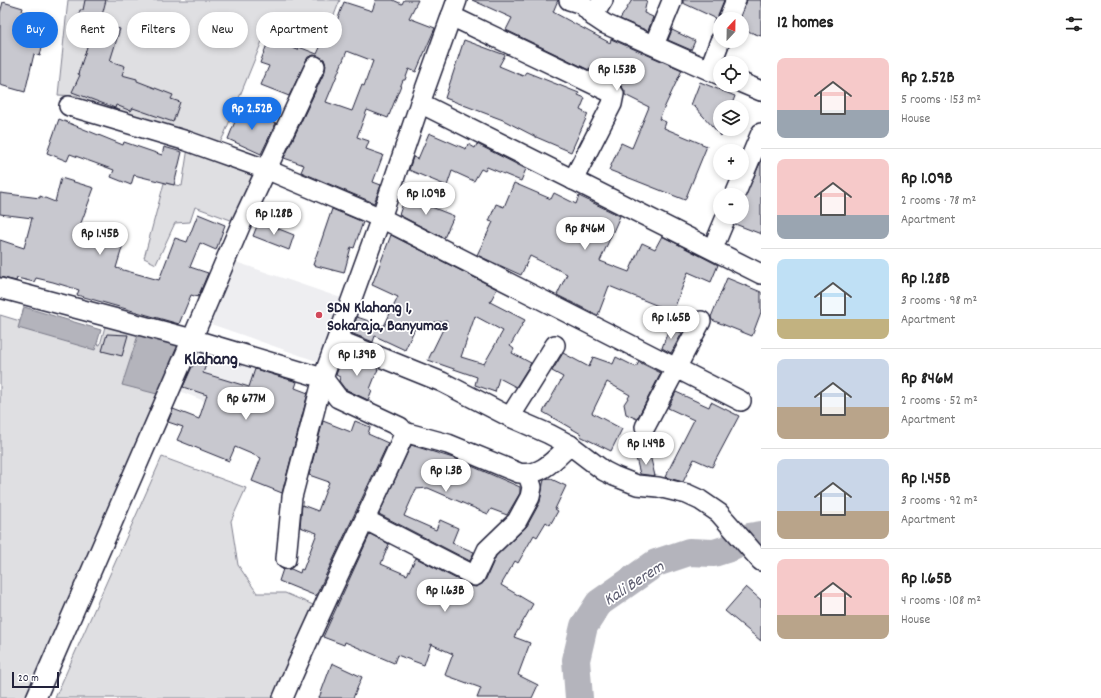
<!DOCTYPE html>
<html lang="en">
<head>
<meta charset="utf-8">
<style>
	body { margin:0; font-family:Dekko,sans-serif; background:#f6f6f6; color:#222; height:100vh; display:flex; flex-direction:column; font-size:15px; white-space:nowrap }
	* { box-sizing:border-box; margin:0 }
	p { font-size:13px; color:#767676 }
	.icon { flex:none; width:22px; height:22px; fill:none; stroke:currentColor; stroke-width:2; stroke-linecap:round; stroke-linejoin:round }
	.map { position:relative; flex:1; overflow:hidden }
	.drawer { display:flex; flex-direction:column; background:#fff; width:340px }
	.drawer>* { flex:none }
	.guide { position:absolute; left:12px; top:12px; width:380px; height:36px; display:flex; gap:8px }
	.needle { width:26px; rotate:22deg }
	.controls { position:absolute; left:713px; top:12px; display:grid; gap:8px }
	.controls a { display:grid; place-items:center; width:36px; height:36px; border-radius:50%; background:#fff; box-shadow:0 2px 6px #0003; font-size:20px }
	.scale { position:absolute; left:12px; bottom:10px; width:47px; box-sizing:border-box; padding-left:4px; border:2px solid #22223b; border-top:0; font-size:11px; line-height:14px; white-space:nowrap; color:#22223b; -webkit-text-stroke:3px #fff; paint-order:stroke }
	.price { position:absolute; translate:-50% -34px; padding:0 9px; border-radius:14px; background:#fff; color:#222; font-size:13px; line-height:26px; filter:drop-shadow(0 1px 2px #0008) }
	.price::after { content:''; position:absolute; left:50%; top:24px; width:12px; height:9px; margin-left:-6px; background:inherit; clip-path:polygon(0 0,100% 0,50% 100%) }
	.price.current { background:#1a73e8; color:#fff }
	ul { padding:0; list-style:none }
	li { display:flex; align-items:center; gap:12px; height:100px; padding:0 16px }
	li+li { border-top:1px solid #e0e0e0 }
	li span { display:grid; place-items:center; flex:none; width:112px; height:80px; border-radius:8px; color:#555 }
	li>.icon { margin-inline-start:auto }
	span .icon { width:48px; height:48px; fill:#fffc; stroke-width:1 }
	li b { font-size:17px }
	h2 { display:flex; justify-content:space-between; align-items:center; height:48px; padding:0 16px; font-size:17px }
	.pill { padding:0 14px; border-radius:18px; background:#fff; box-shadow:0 2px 6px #0003; font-size:14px; line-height:36px }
	.pill.current { background:#1a73e8; color:#fff }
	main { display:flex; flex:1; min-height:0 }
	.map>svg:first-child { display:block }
</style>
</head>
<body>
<main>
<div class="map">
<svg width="761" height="698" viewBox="0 0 761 698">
	<rect width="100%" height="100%" fill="#fff"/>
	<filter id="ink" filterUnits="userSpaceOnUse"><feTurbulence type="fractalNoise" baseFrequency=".025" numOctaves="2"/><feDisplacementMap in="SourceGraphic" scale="8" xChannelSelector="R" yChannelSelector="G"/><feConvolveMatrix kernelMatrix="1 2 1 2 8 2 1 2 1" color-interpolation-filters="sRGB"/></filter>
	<g filter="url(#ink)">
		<g fill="#eeeef1">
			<path d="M227,259L344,299L322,363L205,322Z"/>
			<path d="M192,350L277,373L259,423L177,390Z"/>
		</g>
		<g fill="#dfdfe2" stroke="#80808e">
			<path d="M68,0H340L322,46L269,24L224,135L217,148L258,167L239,223L195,207L190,222L175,223L156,264L144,258L164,183L182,186L190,135L79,109L78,96L58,95Z"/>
			<path d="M0,315L100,345L107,319L189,342L30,698H0Z"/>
			<path d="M162,457L246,488L231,521L238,565L257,593H285L318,607L283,698H55Z"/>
		</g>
		<g fill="#b4b4bc" stroke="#7a7a88">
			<path d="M24,307L101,330L95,350L18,328Z"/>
			<path d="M139,332L185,344L165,396L122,385Z"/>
		</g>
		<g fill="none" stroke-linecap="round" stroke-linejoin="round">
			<path stroke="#b4b4bc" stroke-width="28" d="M579,698L576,660L584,626L599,603L656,563L689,552L714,553L733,547L749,537L761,535"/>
		</g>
		<g fill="#c8c8cf" stroke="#22223b" fill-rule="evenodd">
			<path d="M85,0H106L100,23L120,29L110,61L125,66L122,75L137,79V81L173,95L171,99L180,102L173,122L133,108L131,111L116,105L115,108L72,92L80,75L78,74L87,47L83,45L87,29L77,26L80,10H83Z"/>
			<path d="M376,0H393L402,4L404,0H418L409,18L435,28L416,72L409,69L405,80H403L388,118L367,110L357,137L369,141L366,149L383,155L373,182L381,185L374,203L301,172L304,165L284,158L325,71L326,65L324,59L314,55L308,57L289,96L261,85L269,66L260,63L269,39L298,50L299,47L317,54L327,32L332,34L344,2L372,11ZM347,51L373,61L364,86L362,85L352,111L326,102Z"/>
			<path d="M472,0H558L553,12L610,43L611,39L682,70L659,119L666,122L664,128L707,146L685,200L609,170L621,143L632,148L649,107L625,95V91L620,85L622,81L589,68V70L506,30L512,18Z"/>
			<path d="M632,0H647L644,13L653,17L648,31L620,19Z"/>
			<path d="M683,0H724L718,15L719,25L713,23L715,18L683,3Z"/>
			<path d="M747,0H761V36L742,29V19H740Z"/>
			<path d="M3,2L23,8L22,11L48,19L40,56L34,54L25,92L0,85V13Z"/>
			<path d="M672,30L695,41L691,50L668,40Z"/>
			<path d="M464,40L505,55L499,66L523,76L526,72L579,93L578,95L585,98L580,110L588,114L571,152L536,137L503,120L445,98Z"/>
			<path d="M700,82L735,96L731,107H720V129H723L721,136L695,107L691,105Z"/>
			<path d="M240,109L276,123L261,154L228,139Z"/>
			<path d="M59,119L123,145L124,142L162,155L164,147L182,152L174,185L134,175L131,185L111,177L114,170L70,154L67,161L47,153Z"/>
			<path d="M429,133L466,149L468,144L475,148L477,144L526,169L521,181L487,167L485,171L481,169L474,181L452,171L447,186L409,170L413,157L418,159Z"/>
			<path d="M761,161V234L735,224L737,217H742V203Z"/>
			<path d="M61,178L94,188L81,223L125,238L116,268L159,280L175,238L187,242L198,214L225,225L216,250L200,243L190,267L208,273L198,297L191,295L179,324L77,295L79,290L53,282L36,278L34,282L17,278L16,281L0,277V240L24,248L32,218L0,214V193L40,198V196L55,202Z"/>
			<path d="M514,183L551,199L554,193L576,204L579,196L620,216L600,261L629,272L642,243L655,249L662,236L718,265L711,282L688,272L673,312L609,286L598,315L591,312L557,295L567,274L530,256L521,275L477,255L493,222L489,221L496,204L504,207Z"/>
			<path d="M406,194L430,203L429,206L454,216L444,238L399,215Z"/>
			<path d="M332,209L363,222L354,248L351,247L344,273L313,265Z"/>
			<path d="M259,221L294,235L289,250L253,236Z"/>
			<path d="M391,235L497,289L490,302L525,320L510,346L514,349L512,353L531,363L516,387L499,378L495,392L475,385L477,377L428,360L447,321L417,324L405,350L375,336L373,342L351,333L357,317L384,326L398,297L372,285ZM475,316L503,331L484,364L461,357Z"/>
			<path d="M727,278L761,292V312L752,336L712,320L711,317Z"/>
			<path d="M669,328L682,333L671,353L662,348Z"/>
			<path d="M107,334L128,335L122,356L102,351Z"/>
			<path d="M563,353L589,367L593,357L613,364L616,357L636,367L639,362L661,373L637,419L626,414L624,404L630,395L607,382L592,413L622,429L611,451L580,436L581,434L543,412L563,377L552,371Z"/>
			<path d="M343,355L378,369L370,389L372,390L368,400L345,389L339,381L340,377L336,375Z"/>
			<path d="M196,358L207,362L203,373L249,387L255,369L297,382L295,388L308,393L282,493L252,481L261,458L235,447L229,461L177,440L183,427L168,422L173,409L199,419L207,395L183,387Z"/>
			<path d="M676,392L709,407L711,402L739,416L712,467L694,459L683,482L665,477L694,420L668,408Z"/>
			<path d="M323,421L351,432L355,421L370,427L368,434L388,443L316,596L279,581L283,569H291L300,573L301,569L303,570L317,533L300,527L302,505L318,511L329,482L309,475Z"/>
			<path d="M411,445L453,458L520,487V493L507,515L491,509L488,514L428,488L416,489L404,516L436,530L440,520L458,528L452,543L474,552L470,561L379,514Z"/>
			<path d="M650,455L655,476L640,474L636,458Z"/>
			<path d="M549,478L566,486L555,509L558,511L550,525L546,522L537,537L534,535L518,563L515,561L501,585L533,604L514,637L530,643L518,675L538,685L532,698H477L481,688L445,675L453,654L431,644L424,665L397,655L394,663L345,642L344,645L323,637L370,534L389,544L381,564L407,575L416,558L470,586L476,587L485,581L496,556L527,526L540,502L543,484L544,480Z"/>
			<path d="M746,587L761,600V641L725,611Z"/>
			<path d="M332,663L362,677L353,698H319Z"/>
		</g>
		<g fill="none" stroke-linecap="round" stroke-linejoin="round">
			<g stroke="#22223b" stroke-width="22">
				<g id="street">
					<path d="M457,0L420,103L761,274"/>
					<path d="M569,0L582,4L593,16L605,24L720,75"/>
					<path d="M451,16L614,94L612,104L573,180"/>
					<path d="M593,16L603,0"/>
					<path d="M728,19L736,0"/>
					<path d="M654,45L672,1"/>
					<path d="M709,70L720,41"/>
					<path d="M742,83L761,91"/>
					<path d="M69,106L187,141L268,170L381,218L741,401"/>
					<path d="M735,195L761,133"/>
					<path d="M713,248L726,217"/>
					<path d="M0,288L192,339L36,698"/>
					<path d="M338,340L442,382L510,417L549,434L570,445L604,471L614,476L637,485L658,487L687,494L700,500L719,513L761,561"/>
					<path d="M510,417L555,345"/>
					<path d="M645,427L701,321"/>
					<path d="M404,432L448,444L519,473C541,477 555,459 570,445"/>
					<path d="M366,520L475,576L487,550L517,521L530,497L532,487L528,475"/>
					<path d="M286,559L292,497L323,378L381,218L420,103"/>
					<path d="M283,698C320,610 363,526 402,439L404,432L400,427L338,398L323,378L192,339L241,224L315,66"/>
				</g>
			</g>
			<use href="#street" stroke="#fff" stroke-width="19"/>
		</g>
	</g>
	<circle fill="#d1495b" stroke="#fff" stroke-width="1.5" cx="319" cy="315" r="4"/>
	<g text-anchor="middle" stroke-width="3.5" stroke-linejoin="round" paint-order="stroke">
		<g font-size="16" font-weight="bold" fill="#22223b" stroke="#fff" text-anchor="start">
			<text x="327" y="312">SDN Klahang 1,<tspan x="327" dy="18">Sokaraja, Banyumas</tspan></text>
		</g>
		<g font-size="17" font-style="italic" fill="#5c5c6f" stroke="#fff">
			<text transform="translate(633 582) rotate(-33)" y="6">Kali Berem</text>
		</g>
		<g font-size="18" font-weight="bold" fill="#22223b" stroke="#fff">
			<text x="211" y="364">Klahang</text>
		</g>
	</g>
</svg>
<div class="controls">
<a><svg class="needle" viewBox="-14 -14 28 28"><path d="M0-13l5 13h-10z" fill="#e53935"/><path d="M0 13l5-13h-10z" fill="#767676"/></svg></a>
<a><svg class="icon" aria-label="locate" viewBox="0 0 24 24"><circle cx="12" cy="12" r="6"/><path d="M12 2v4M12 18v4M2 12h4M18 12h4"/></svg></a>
<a><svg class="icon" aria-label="layers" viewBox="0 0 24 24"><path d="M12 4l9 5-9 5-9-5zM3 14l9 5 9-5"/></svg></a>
<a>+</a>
<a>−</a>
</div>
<div class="scale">20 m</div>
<b class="price" style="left:617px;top:92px">Rp 1.53B</b>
<b class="price current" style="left:252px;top:131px">Rp 2.52B</b>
<b class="price" style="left:426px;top:216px">Rp 1.09B</b>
<b class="price" style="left:274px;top:236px">Rp 1.28B</b>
<b class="price" style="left:585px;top:251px">Rp 846M</b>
<b class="price" style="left:100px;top:256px">Rp 1.45B</b>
<b class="price" style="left:671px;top:340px">Rp 1.65B</b>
<b class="price" style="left:357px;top:377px">Rp 1.39B</b>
<b class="price" style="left:246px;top:421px">Rp 677M</b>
<b class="price" style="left:646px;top:466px">Rp 1.49B</b>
<b class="price" style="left:446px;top:493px">Rp 1.3B</b>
<b class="price" style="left:445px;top:613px">Rp 1.63B</b>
<div class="guide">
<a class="pill current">Buy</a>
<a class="pill">Rent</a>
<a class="pill">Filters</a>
<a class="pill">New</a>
<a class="pill">Apartment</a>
</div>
</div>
<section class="drawer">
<h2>12 homes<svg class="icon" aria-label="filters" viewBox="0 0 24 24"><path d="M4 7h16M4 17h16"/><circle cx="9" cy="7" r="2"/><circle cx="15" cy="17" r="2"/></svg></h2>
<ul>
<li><span style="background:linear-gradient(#f6c9c9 65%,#9aa5b1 0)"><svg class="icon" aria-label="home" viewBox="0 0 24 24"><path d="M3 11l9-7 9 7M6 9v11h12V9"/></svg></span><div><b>Rp 2.52B</b><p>5 rooms · 153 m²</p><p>House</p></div></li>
<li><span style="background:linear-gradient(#f6c9c9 70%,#9aa5b1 0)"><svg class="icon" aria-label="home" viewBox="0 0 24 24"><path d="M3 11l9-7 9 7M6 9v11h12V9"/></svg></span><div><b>Rp 1.09B</b><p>2 rooms · 78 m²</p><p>Apartment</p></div></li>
<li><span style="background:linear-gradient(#bfe0f5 75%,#c2b280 0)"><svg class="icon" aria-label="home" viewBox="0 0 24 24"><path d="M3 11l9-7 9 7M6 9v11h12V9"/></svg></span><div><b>Rp 1.28B</b><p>3 rooms · 98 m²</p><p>Apartment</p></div></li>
<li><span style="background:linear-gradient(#c9d6e8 60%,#b9a48a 0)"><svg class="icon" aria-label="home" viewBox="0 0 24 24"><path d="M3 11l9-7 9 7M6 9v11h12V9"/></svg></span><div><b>Rp 846M</b><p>2 rooms · 52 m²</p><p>Apartment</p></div></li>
<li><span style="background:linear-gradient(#c9d6e8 65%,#b9a48a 0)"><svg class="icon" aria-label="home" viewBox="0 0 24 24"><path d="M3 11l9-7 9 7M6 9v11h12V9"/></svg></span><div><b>Rp 1.45B</b><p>3 rooms · 92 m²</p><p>Apartment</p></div></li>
<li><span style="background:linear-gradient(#f6c9c9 70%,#b9a48a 0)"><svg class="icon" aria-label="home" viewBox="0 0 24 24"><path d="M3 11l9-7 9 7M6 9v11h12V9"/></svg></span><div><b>Rp 1.65B</b><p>4 rooms · 108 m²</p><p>House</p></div></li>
</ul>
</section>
</main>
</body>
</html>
